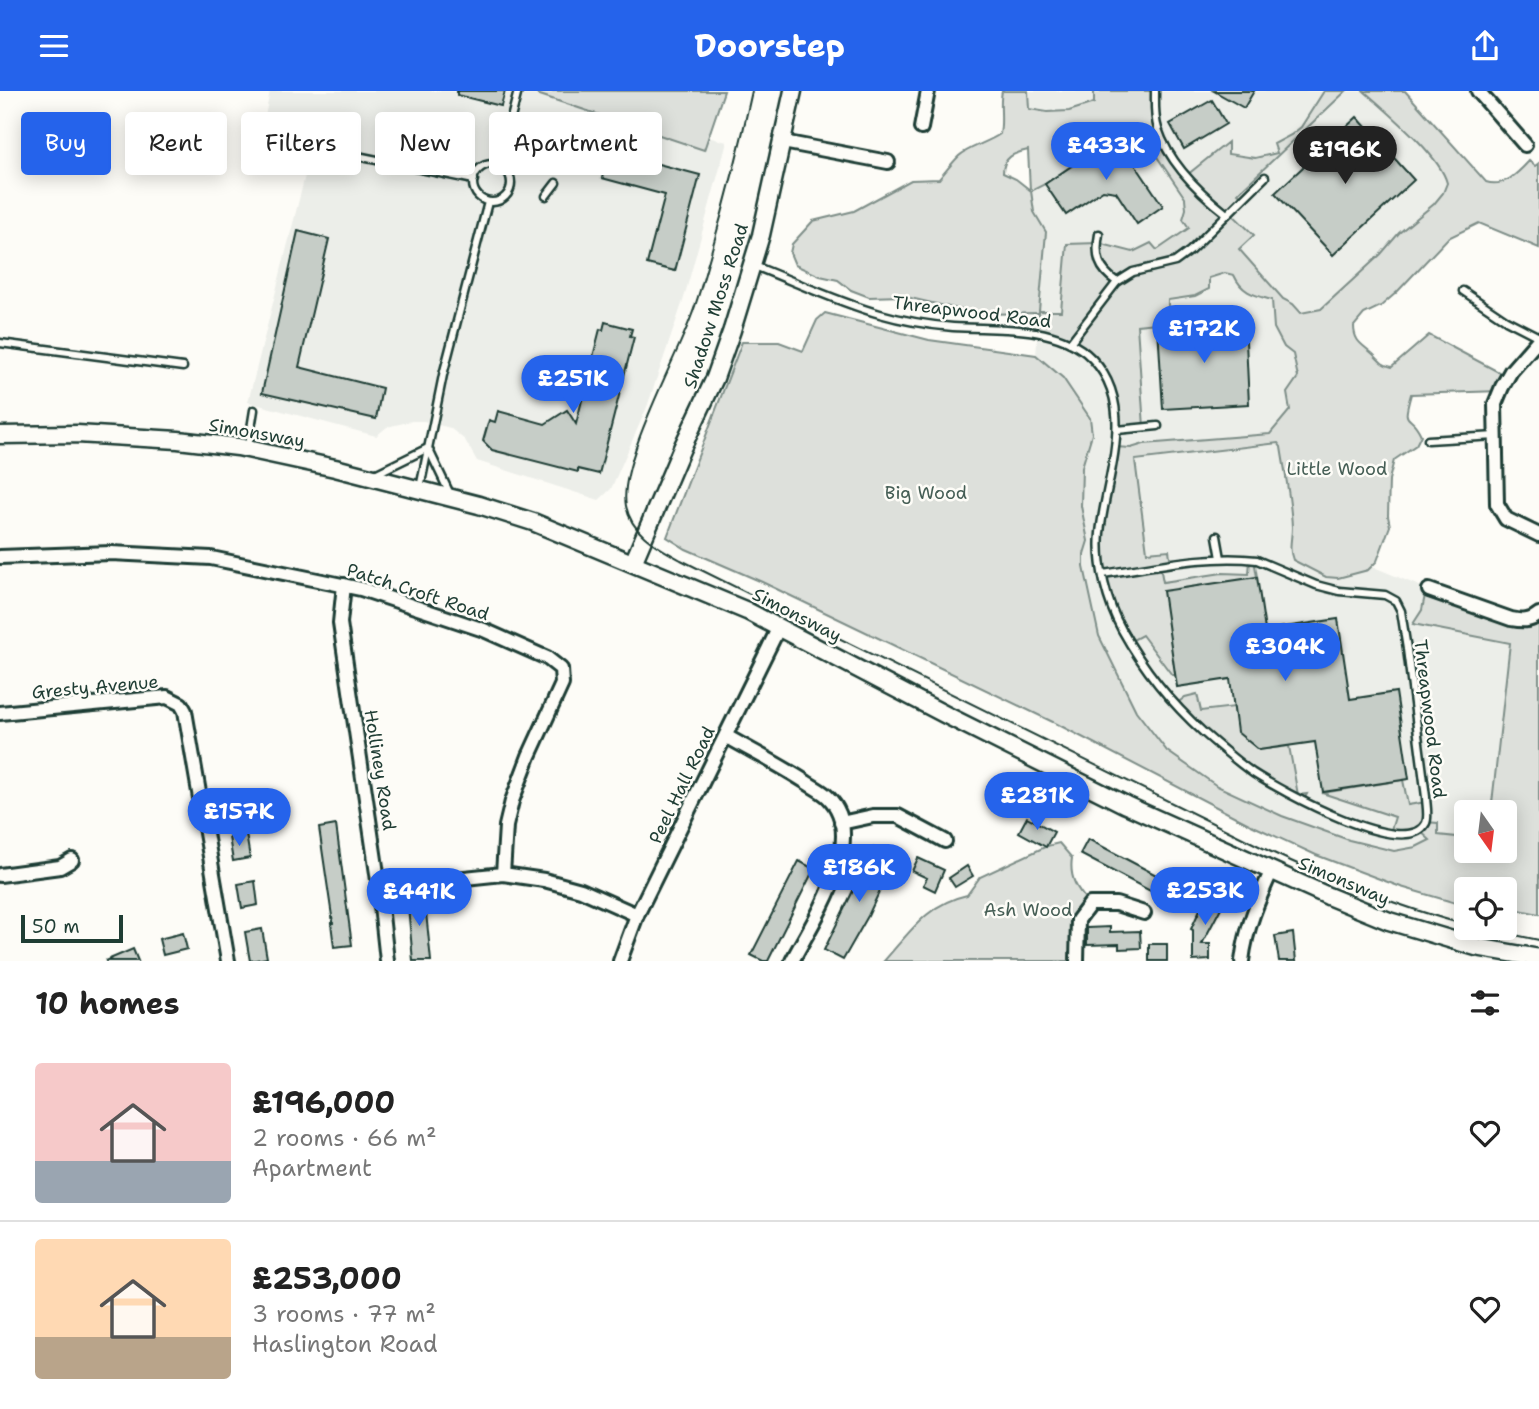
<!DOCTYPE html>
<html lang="en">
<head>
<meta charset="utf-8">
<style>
	body { margin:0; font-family:"Shantell Sans",sans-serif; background:#f2f2f2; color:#222; height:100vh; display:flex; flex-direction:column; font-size:26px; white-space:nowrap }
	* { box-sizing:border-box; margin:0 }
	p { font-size:23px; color:#767676 }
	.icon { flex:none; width:38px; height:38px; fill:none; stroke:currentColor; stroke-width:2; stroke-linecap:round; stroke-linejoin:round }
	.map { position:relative; height:870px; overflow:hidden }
	.panel { display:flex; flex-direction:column; background:#fff; flex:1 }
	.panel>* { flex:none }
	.hud { position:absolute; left:21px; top:21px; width:700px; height:63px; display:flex; gap:14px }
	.needle { width:46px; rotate:166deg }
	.tools { position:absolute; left:1454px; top:709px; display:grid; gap:14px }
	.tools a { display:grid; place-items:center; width:63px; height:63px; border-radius:7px; background:#fff; box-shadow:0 4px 18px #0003; font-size:35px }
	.scale { position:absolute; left:21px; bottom:18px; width:102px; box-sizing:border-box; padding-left:7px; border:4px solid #1f3d34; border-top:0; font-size:19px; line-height:24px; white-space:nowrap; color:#1f3d34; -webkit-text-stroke:5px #fdfcf7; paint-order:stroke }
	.price { position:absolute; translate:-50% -60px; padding:0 16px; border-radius:24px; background:#2563eb; color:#fff; font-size:23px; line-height:46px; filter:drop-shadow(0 2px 4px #0008) }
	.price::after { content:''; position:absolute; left:50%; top:42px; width:21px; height:16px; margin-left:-10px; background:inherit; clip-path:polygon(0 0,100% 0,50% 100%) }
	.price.on { background:#222; color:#fff }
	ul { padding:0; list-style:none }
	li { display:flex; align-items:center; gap:21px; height:175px; padding:0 35px }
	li+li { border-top:2px solid #e0e0e0 }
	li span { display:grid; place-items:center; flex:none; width:196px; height:140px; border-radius:7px; color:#555 }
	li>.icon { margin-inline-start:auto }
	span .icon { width:84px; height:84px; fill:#fffc; stroke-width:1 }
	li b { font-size:30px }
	h2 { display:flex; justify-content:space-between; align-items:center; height:84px; padding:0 35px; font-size:30px }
	.tag { padding:0 24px; border-radius:7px; background:#fff; box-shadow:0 4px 18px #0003; font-size:24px; line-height:63px }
	.tag.on { background:#2563eb; color:#fff }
	header { display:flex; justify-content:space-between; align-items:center; height:91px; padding:0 35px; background:#2563eb; color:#fff; font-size:32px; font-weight:700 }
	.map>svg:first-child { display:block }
</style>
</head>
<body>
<header><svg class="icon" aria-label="menu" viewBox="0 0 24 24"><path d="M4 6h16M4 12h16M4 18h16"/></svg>Doorstep<svg class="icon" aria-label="share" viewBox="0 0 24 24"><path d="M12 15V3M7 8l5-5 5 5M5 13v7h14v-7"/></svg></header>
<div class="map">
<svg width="1539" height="870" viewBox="0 0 1539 870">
	<rect width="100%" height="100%" fill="#fdfcf7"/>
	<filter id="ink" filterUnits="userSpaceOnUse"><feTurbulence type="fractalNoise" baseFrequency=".0143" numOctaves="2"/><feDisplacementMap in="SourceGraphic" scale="14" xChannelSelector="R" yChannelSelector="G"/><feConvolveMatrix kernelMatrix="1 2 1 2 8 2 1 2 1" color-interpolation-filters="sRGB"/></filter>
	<g filter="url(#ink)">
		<g fill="#eceee9">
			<path d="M270,0H538L537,3L727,51L684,207L647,316L611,398L599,409L477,370L465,349L450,337L424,330H412L387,336L376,345L248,311L308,73L258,62Z"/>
			<path d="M1028,0H1405L1486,91L1344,234L1357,469L1429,499L1519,557L1498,721H1466V760L1400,761L1349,749L1282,725L1217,695L1167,660L1136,620L1099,545L1084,476V463L1088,450L1081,415L1082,376L1087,361L1090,327L1063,287L1036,264L1046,142L1034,121L1029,88Z"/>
		</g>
		<g fill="#dde0db" stroke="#7e8e88" stroke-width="2" fill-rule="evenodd">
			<path d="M538,0H724L704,59L537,3Z"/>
			<path d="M1002,0H1028L1029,18L1047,21L1069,20L1094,12V0H1155L1158,38L1187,84L1228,51V63L1255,67L1277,62L1274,53L1291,44L1301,36L1324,0H1346L1238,102L1244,107L1230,121L1254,144L1239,158L1283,208L1293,213L1301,222L1321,218L1381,163L1399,142L1434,113L1443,102L1447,92C1440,64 1386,20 1364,0H1405L1486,91C1504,97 1518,82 1529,70L1535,75L1539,72V157L1479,132L1448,147L1397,201L1381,215L1364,223L1354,235C1354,251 1362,253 1373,263C1380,270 1382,274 1392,276L1429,244L1508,286L1500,300L1411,303C1401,338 1410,319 1421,344L1416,354L1394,369L1389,389L1388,425L1390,435L1377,470L1368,479L1338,487L1326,486L1293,469C1288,456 1292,449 1292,436C1291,409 1285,382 1281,356L1278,352L1135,369L1147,461L1169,459L1171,473L1160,475L1163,491L1222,482L1249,483L1250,468H1254L1257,486L1176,584H1172L1142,544L1129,551L1106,495L1100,456L1115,356L1131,357L1144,353L1270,343L1290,319L1287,302L1298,286L1293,263L1284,256L1274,237L1272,209C1254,204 1242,202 1234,184L1225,182L1209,187V198L1195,205L1168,209V235L1158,236L1156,232L1137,234L1144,336L1117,339C1115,306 1101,267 1069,252C1060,247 1048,245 1038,242L1039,222L979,223L902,205L869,206L851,199L838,189L820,185L795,174L790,162L792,153L813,130L854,120L911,89L939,88C945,81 952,72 959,65C967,57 989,51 1000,43C1003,28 999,15 1002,0ZM1115,45L1131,67L1151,57L1185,107L1186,118L1183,128L1189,137L1157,159L1151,152L1133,161L1098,152L1067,153L1061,220H1039L1046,141L1034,121L1031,100L1045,93ZM1028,59L1030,99L1016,88L1003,82C1003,66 1014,62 1028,59Z"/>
			<path d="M825,222L929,249L1036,264L1063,287L1090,327L1092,343L1082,376L1081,415L1088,450L1084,463V476L1099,545L1136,620L1167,660L1217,695L1282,725L1349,749L1394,760L1416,756L1430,749L1419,739L1390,742L1395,726L1322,702L1403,689L1408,714L1426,711V731L1438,732V744L1466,747V760H1505V721H1491L1510,552L1413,533L1422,519L1425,504L1429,499L1511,528L1539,523V823L1505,816V798H1466V815L1401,796L1316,764L1249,733L1057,633L762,491L686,458L667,446L742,251H779L803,260L817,229Z"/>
			<path d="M1197,603L1201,620L1234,616L1238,641L1259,659L1289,655L1298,704L1307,703L1303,711L1252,681L1175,614L1185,606Z"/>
			<path d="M1059,752L1072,767C1069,787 1077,799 1090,813L1078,829L1077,870H884C910,841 927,813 967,804L980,786L1047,755Z"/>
		</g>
		<g fill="#c6cdc7" stroke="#1f3d34" stroke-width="2">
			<path d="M457,0H505L501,15L457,4Z"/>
			<path d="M1214,0H1254L1244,17Z"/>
			<path d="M1212,9L1226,33L1184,58L1170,33Z"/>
			<path d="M1357,26L1414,89L1333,164L1275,102Z"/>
			<path d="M1116,45L1163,115L1137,133L1116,101L1103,99L1066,124L1045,93Z"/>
			<path d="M609,60L700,84L675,180L647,173L665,104L602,87Z"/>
			<path d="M298,140L329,148L299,276L382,297L376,328L262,302Z"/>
			<path d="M1245,230L1249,313L1163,318L1158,236Z"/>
			<path d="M605,231L632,238L630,245L634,246L599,383L578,378V381L492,359L483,350L489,329L495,331L498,320L545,333L567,319L576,333L600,238L603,239Z"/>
			<path d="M1257,486L1265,539L1338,528L1350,608L1396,601L1409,688L1323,701L1315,651L1259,659L1237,641L1230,588L1177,596L1163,500Z"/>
			<path d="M1027,726L1054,741L1046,756L1019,741Z"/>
			<path d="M336,734L352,854L334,856L331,832H333L319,737Z"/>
			<path d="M246,743L250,767L233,770L229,746Z"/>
			<path d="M1088,748L1181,797L1173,812L1080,763Z"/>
			<path d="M874,757L894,768L880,794L882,795L868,825L843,869L824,859Z"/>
			<path d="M918,767L944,779L935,800L923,794L927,787L912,780Z"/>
			<path d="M799,770L814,778L768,870H763L751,864Z"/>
			<path d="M967,775L973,785L955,796L949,787Z"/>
			<path d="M255,790L258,814L242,817L238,793Z"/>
			<path d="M1208,801L1224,811L1202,853H1210V869L1193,870V839L1191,838Z"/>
			<path d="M424,802L431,870H413L407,804Z"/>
			<path d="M1110,836V841L1140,840L1141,857L1119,858V853L1087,854V837Z"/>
			<path d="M262,838L267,867L250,870L245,841Z"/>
			<path d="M183,842L187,858L163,864L159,848Z"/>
			<path d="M1293,842L1296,870H1279L1275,845Z"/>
			<rect x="1149" y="853" width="18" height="17"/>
			<path d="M133,858L138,870H105Z"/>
		</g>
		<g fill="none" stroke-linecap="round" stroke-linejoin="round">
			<g stroke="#1f3d34" stroke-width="11">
				<g id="service">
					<path d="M1155,0C1155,13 1154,26 1158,38C1169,72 1200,102 1227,123"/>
					<path d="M275,48L474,89"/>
					<path d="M550,53L591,62"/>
					<circle cx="492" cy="92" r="19"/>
					<path d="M499,74L518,0"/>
					<path d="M546,105L556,92"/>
					<path d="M1099,143C1095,165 1098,178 1117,191"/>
					<path d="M752,174C794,190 837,211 880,223C904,230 929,234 953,236C996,239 1050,233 1086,262C1141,309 1106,384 1100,442C1097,474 1107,512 1122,539C1143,577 1172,613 1204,642C1220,656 1236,670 1253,682C1278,698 1406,771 1426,732C1429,725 1426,713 1426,706L1407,558L1401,520L1396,510L1385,504L1339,500L1316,494L1257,469C1206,463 1153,476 1103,483"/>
					<path d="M1463,200L1506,229L1539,246"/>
					<path d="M0,252L183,276"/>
					<path d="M1070,252L1117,191L1133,181L1175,171L1190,160L1265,86"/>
					<path d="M1117,339L1158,335"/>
					<path d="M1428,349L1496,345"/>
					<path d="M248,356L254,319"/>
					<path d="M373,384L428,357L451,405"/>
					<path d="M420,397L443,284L488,111"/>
					<path d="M1217,445L1221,467"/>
				</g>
			</g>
			<g stroke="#1f3d34" stroke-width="18">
				<g id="minor">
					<path d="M1478,0L1525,54"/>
					<path d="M921,37L928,0"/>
					<path d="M783,51L888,71"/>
					<path d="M1539,248L1511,280L1502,296L1495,313L1497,413L1506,428L1539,444"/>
					<path d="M0,466L111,462L211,467L361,498L484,539L547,567L561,578L562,593L529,665L512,710L506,735L503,783"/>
					<path d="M344,494L340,532L379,796L387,870"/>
					<path d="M1429,499L1511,528C1522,530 1530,531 1539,523"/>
					<path d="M0,622L167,606L181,613L185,620L228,870"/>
					<path d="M726,645C752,660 780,674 806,691C813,696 822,700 828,706C870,747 813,830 792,870"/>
					<path d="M841,732L873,725H898L945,750"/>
					<path d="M0,784L60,776L72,769"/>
					<path d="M379,796L503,783L544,789L581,799L637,824"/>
					<path d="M620,870L637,824L779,536"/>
					<path d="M1077,870L1078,829L1090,813H1116L1144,822"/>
					<path d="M1242,870C1246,837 1258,809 1272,779"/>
				</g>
			</g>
			<g stroke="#1f3d34" stroke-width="21">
				<g id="tertiary">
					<path d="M0,344L77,343L178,349L238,356L335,377L479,414L533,431L747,520L946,624L1126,714L1328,805L1389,830L1476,856L1539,867"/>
					<path d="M633,472L682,357L715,287L732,239L761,144L793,0"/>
				</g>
			</g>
			<use href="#service" stroke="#fdfcf7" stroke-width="6"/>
			<use href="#minor" stroke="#fdfcf7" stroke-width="12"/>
			<use href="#tertiary" stroke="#fdfcf7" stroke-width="16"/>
			<g stroke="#1f3d34" stroke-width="2">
				<path d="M752,0C740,56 726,110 710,165C704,185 699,206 691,226C675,270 618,373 626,415C632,444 658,456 681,469L1265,758C1330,789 1397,815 1466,834"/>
				<path d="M1477,836L1539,849"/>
			</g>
		</g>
	</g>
	<g text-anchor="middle" stroke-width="5" stroke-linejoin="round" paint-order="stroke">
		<g font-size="18" fill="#1f3d34" stroke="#fdfcf7">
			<text transform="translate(716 215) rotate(-72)" y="6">Shadow Moss Road</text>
			<text transform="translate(972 221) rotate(7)" y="6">Threapwood Road</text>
			<text transform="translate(257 342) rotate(10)" y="6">Simonsway</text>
			<text transform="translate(418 501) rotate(18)" y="6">Patch Croft Road</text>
			<text transform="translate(797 524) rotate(27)" y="6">Simonsway</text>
			<text transform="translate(95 596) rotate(-5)" y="6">Gresty Avenue</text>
			<text transform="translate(1430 628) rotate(83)" y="6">Threapwood Road</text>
			<text transform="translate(380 679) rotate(81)" y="6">Holliney Road</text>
			<text transform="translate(682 694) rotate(-64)" y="6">Peel Hall Road</text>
			<text transform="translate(1344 790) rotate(23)" y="6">Simonsway</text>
		</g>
		<g font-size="18" fill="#455e55" stroke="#fdfcf7">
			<text x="1337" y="384">Little Wood</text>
			<text x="926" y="408">Big Wood</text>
			<text x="1028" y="825">Ash Wood</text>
		</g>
	</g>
</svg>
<div class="tools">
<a><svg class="needle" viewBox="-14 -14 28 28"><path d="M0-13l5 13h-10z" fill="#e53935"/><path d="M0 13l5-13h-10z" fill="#767676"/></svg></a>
<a><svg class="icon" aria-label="locate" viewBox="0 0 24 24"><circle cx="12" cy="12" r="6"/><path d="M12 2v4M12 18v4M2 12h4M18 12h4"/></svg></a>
</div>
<div class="scale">50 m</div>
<b class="price" style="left:1106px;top:91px">£433K</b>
<b class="price on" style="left:1345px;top:95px">£196K</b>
<b class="price" style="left:1204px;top:274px">£172K</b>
<b class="price" style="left:573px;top:324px">£251K</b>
<b class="price" style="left:1285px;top:592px">£304K</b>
<b class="price" style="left:1037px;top:741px">£281K</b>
<b class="price" style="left:239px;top:757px">£157K</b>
<b class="price" style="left:859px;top:813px">£186K</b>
<b class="price" style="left:1205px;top:836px">£253K</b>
<b class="price" style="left:419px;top:837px">£441K</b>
<div class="hud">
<a class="tag on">Buy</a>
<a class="tag">Rent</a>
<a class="tag">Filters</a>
<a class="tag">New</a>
<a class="tag">Apartment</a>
</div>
</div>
<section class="panel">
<h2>10 homes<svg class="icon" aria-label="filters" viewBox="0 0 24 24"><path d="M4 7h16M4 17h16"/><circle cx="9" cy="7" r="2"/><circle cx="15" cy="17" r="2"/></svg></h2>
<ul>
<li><span style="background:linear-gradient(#f6c9c9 70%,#9aa5b1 0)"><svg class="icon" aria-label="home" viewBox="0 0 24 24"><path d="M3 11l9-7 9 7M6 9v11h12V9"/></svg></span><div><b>£196,000</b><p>2 rooms · 66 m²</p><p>Apartment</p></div><svg class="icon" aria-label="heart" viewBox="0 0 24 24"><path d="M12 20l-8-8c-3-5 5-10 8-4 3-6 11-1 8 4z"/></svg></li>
<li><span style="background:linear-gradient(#ffd9b3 70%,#b9a48a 0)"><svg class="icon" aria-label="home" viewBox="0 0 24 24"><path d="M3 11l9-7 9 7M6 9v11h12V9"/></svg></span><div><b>£253,000</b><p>3 rooms · 77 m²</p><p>Haslington Road</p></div><svg class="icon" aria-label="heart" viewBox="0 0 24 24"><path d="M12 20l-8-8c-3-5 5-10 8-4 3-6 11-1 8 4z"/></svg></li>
</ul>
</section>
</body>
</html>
